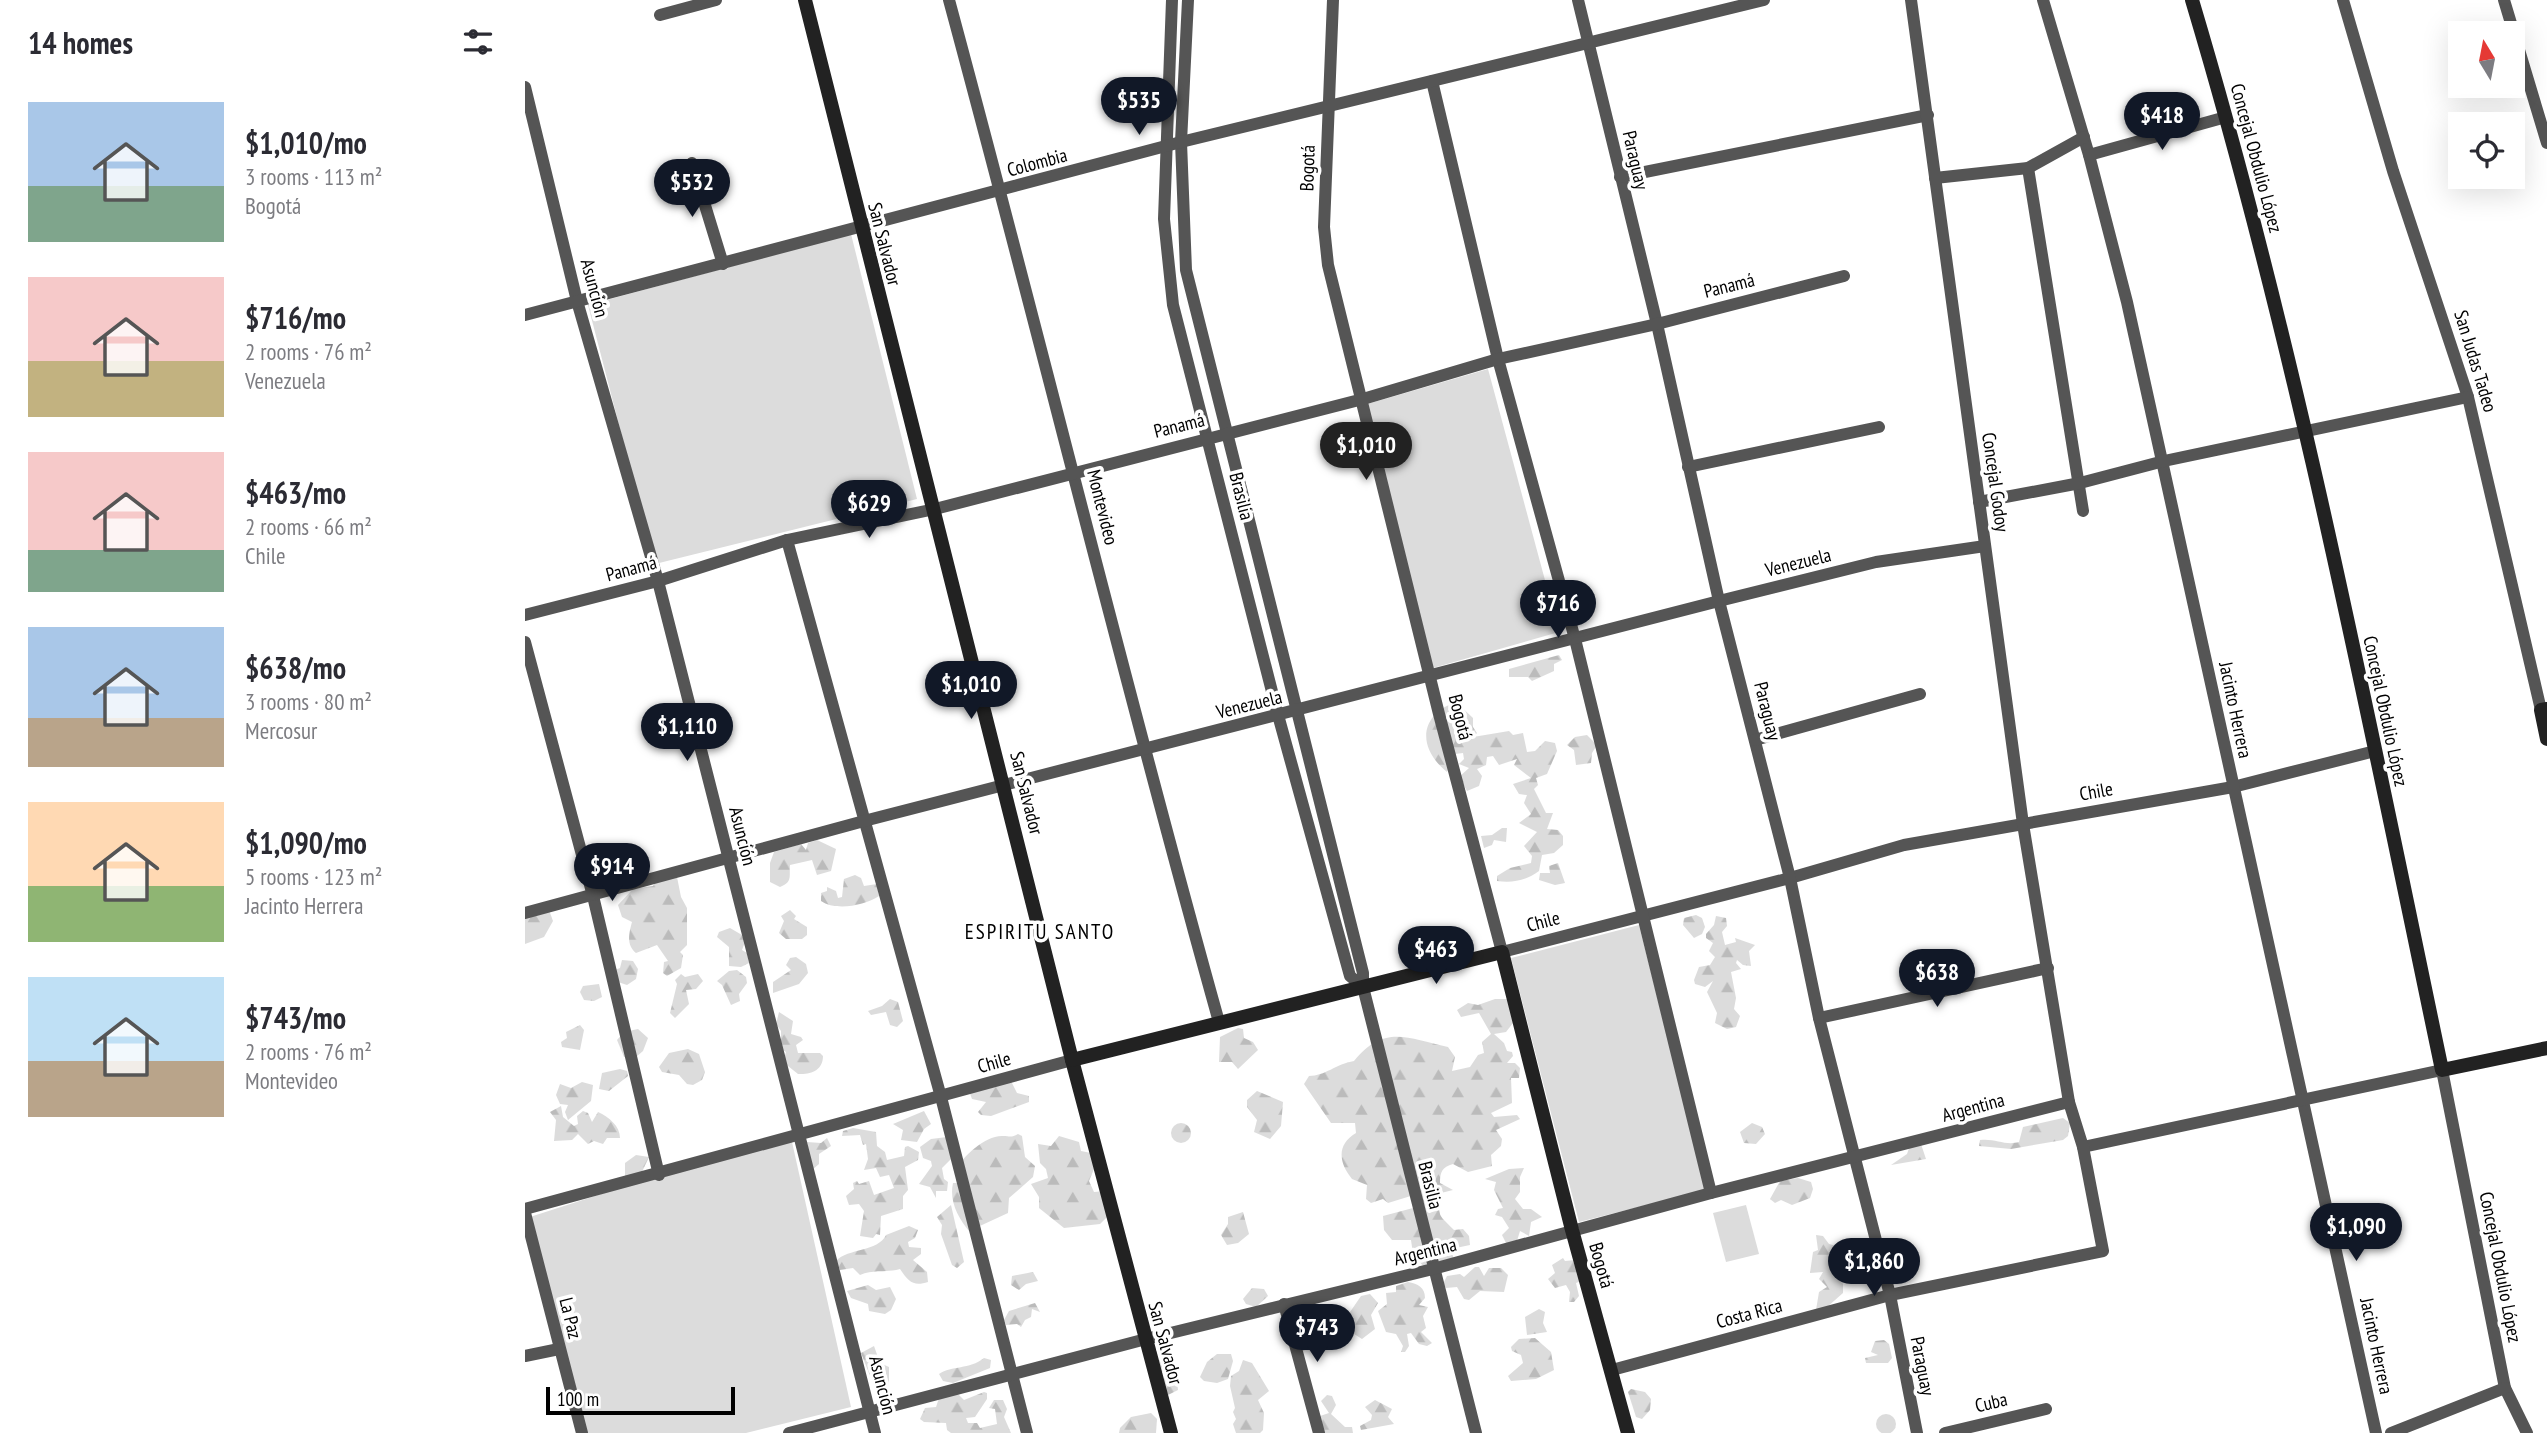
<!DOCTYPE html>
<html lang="en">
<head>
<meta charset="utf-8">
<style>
	body { margin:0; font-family:"PT Sans Narrow",sans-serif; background:#f2f2f3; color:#2b2b33; height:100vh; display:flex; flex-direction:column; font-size:26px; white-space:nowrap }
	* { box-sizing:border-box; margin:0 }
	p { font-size:23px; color:#7c7c81 }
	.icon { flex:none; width:38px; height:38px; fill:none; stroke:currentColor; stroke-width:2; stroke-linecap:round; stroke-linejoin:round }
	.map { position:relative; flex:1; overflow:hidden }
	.drawer { display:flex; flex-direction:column; background:#fff; width:525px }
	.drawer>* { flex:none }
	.needle { width:46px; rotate:350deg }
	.buttons { position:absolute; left:1923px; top:21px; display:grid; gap:14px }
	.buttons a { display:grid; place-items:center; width:77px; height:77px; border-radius:0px; background:#fff; box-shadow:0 7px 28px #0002; font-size:35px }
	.scale { position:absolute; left:21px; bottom:18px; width:189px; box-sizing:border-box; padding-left:7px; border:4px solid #000; border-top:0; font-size:19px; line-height:24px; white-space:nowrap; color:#000; -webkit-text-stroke:5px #fff; paint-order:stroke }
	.price { position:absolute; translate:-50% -60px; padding:0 16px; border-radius:24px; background:#111827; color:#fff; font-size:23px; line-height:46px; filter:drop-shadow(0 2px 4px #0008) }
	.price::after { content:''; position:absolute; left:50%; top:42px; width:21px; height:16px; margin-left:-10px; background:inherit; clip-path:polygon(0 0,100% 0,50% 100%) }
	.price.active { background:#222; color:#fff }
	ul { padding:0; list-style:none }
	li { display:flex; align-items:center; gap:21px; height:175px; padding:0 28px }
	li span { display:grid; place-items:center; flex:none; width:196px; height:140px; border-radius:0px; color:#555 }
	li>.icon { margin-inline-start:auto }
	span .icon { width:84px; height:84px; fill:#fffc; stroke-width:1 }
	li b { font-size:30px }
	h2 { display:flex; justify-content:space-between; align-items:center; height:84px; padding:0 28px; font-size:30px }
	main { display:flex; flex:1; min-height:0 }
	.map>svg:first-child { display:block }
</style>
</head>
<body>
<main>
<section class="drawer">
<h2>14 homes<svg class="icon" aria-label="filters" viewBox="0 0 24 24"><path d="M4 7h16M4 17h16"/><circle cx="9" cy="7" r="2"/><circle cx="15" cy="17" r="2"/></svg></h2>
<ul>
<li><span style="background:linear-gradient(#a9c7e8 60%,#7fa58c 0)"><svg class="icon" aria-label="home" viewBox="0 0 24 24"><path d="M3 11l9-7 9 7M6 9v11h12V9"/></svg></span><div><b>$1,010/mo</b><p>3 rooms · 113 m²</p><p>Bogotá</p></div></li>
<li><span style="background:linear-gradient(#f6c9c9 60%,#c2b280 0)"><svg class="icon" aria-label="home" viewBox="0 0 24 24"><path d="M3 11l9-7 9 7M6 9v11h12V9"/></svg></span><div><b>$716/mo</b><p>2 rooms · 76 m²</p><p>Venezuela</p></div></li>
<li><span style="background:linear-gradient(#f6c9c9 70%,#7fa58c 0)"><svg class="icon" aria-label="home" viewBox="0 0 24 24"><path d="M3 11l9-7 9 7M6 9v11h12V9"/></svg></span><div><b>$463/mo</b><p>2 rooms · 66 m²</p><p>Chile</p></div></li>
<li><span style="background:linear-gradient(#a9c7e8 65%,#b9a48a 0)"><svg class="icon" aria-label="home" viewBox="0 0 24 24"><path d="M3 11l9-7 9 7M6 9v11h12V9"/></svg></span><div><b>$638/mo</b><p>3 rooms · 80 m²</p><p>Mercosur</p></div></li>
<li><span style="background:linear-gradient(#ffd9b3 60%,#8fb573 0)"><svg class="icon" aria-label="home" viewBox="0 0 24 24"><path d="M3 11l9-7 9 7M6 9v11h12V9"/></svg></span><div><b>$1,090/mo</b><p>5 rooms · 123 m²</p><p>Jacinto Herrera</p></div></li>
<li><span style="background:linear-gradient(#bfe0f5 60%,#b9a48a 0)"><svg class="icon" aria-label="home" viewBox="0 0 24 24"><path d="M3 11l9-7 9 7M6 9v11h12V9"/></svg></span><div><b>$743/mo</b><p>2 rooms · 76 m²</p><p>Montevideo</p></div></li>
</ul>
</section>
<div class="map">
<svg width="2022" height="1433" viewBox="0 0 2022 1433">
	<defs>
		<pattern id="forest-firs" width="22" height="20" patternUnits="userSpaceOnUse" patternTransform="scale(1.75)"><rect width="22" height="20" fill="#dcdcdc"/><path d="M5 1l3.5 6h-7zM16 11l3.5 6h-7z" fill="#bbb"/></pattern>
	</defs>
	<rect width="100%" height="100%" fill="#fff"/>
	<g fill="url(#forest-firs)">
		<path d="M1034,655L1037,660L1029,664V671L1007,681L1003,677H984V669Z"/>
		<path d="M931,702L948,718V727L952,733L948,737L984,731L988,735L998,733L1002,752L1010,751L1020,741L1030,743L1032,751L1022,774L1011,778L1013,785L1009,789L1021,813H1028L1022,829L1033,830L1038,836V845L1029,853L1017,855L1014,871C1001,881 987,883 972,881V876L985,868L1006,863L1007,856L999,846L1012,832L994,823L1006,814L999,803L1002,795L994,794L988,784L1006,778L989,765L992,759L974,765L968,756L962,757L961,765L952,769L957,776L954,786L942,791L934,777L944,768L934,764L939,759L938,753L930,754L922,772C892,748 894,715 931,702Z"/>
		<path d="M1062,735L1072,745L1067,753L1066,763L1051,765L1049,750L1042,745L1050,737Z"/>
		<path d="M977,828H982L981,842L969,840L967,845L959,848L956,836L967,835Z"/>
		<path d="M292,840L311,849L306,871L292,875L287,860L265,865C264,876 268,882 255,887L245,882V863L249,852L276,844L281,850L283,843Z"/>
		<path d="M1033,863L1040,883L1030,885L1014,880L1015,873H1025L1024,866Z"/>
		<path d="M135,875L152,877L156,897L162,908V945L155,952L158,955L156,968L142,976L138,973L139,962L143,961L132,945L111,953C101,945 104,933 107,922L97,917L93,905L108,889L128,886Z"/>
		<path d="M330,875L336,878L339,886L352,884L354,896C339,906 310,911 296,901V893L302,891V887L311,891L313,898L317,897L319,879Z"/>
		<path d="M0,908L24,910L28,921L19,937L0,944Z"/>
		<path d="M265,910L271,916L269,919L282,927V935L277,939H261L254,933L259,921L256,916Z"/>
		<path d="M1171,915L1177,918L1180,927L1177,934L1169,938L1158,925L1159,918Z"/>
		<path d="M1191,916L1201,918L1202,926L1197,932L1200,945L1211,942L1210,938L1230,945L1224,951L1226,966L1218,965L1212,960L1211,963L1216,969L1206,972L1211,998L1209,1009L1215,1016L1211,1027L1202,1029L1190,1023L1192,1013L1182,992L1188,981L1180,987L1170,984L1169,980L1174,967L1185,965L1190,957L1184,951L1188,943L1181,938V934L1189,925Z"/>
		<path d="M205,928L217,935L220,942L217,950L222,953L224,963L216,967L204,966V947L192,937L194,932Z"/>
		<path d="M271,957L281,964L283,973L274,984L248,993V982L266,970L261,965L265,958Z"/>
		<path d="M97,960L108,961L113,969L111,979L102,985L93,982L90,970L95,968Z"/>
		<path d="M212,970L221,977L222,983L214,994L215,1001L206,1005L197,985L192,981L204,971Z"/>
		<path d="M156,974L160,977L173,974L178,981L171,989L161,990L164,1004L150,1018L145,1013L152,984L150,980Z"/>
		<path d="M74,984L77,997L69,1001L59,1000L55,992L58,986Z"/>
		<path d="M365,999L373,1002L378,1021L372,1027L365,1025L361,1012L346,1015L343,1011L357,1006Z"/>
		<path d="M970,999H986L988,1023L981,1032L969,1034L979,1043L982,1051L987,1052L988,1056L982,1063H990L995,1068L994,1078H986L987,1103L966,1113L969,1117L992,1115L995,1119L971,1130L977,1139L976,1146L966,1155L967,1166L943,1172L928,1164C917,1167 915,1172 915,1183L928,1190L912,1194C917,1220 910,1211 929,1230L938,1229L944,1236L945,1245L926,1249L929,1260L899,1267L888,1254L886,1240H867L859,1230L858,1216L888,1208L889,1195L863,1203L858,1199L846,1203L841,1199L842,1185L827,1179C813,1162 812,1144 831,1133L830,1123H806L779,1084L784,1076C800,1076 811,1064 829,1061C859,1024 882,1038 923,1047L930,1057L927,1071L945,1067L953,1055L959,1053L957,1042L966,1034L954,1013L936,1017L932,1010L943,1003L953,1005Z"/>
		<path d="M254,1012L268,1021L266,1034L276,1037L278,1040L271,1045L273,1053H295L298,1056C298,1070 286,1075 273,1074L258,1062L261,1052L256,1049V1031L251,1024Z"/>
		<path d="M55,1025L59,1030L55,1050L37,1047L36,1042L42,1038L41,1032Z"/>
		<path d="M713,1028L718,1029L719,1038L728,1042L733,1050L713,1069L707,1062H694L695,1037Z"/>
		<path d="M113,1029L123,1038L118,1051L111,1057H99L92,1040L99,1032Z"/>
		<path d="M163,1049L174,1054L180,1072L177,1080L168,1085L162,1084L154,1075L137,1072L134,1067L144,1053Z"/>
		<path d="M95,1069L102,1071L103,1076L84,1091L74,1089L77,1073Z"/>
		<path d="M485,1079L492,1093L504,1096V1102L466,1116L456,1115L453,1112L461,1102L447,1099L444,1091Z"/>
		<path d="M57,1082L68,1085L66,1101L43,1120L40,1112L43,1105L35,1104L31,1095L35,1084L46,1088Z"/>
		<path d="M732,1091L758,1102L756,1126L745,1139L729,1132L732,1120L722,1107V1100Z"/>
		<path d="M36,1106L38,1117L49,1126L53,1124L52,1116L58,1111L63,1113L67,1122L73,1112C84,1117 95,1126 95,1138H82L78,1144L69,1141L63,1144L53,1134L47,1140L29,1141L31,1120L25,1112Z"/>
		<path d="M399,1111L406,1124L399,1129L392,1142L376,1140L378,1130L368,1124Z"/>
		<path d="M1538,1118L1545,1123L1543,1136L1538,1140L1486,1149L1454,1146L1455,1140C1470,1138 1480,1146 1494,1142L1498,1127Z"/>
		<path d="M1227,1123L1237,1127L1240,1134L1231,1144L1219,1143L1215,1132Z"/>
		<circle cx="656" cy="1133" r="10"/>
		<path d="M328,1128L351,1132L352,1146L360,1152L362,1160L379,1156L380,1147L383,1146L394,1152L393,1160L380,1167L383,1190L378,1196V1209L356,1216L355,1235L351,1234L348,1238L335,1236L339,1211L334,1204L324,1205L321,1196L329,1189L328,1183L332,1181L334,1184L344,1181L349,1195L369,1188L364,1175L355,1177L351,1168L339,1170L343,1159L341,1144L338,1145L335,1135L317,1136L318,1131Z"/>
		<path d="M493,1134L497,1136L500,1157L510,1166L508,1177L484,1198L483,1213L444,1231C433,1218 424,1201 428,1183H432L430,1170C439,1156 460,1135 478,1136C485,1136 486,1138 493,1134Z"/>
		<path d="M534,1136L554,1142L556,1151L566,1153L569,1169L564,1181L569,1192L581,1191L585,1214L575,1224L539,1228L514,1208V1197L506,1184L523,1178L521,1169L515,1163L513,1144L526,1146Z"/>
		<path d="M422,1137L426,1159L417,1168L419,1179L423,1182L422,1191H411V1198L405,1187L394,1184L407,1166L406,1161L398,1158L395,1147L406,1139Z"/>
		<path d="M302,1138L306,1146L294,1154V1164L287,1170L282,1142L296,1143Z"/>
		<path d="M1387,1139L1395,1141L1401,1159L1366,1165L1382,1154Z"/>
		<path d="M111,1155L124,1157L115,1176H100V1163Z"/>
		<path d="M999,1168L995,1177V1192L990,1199L998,1209H1006L1017,1217L1006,1222L1004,1236L995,1231L991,1244L981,1243L977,1235L984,1228L977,1217L970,1215L973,1209L978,1208L969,1190L971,1182L960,1179L984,1169Z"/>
		<path d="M1273,1178L1286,1182L1288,1189L1285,1198L1267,1205L1256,1200L1250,1203L1245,1199L1255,1181Z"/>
		<path d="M426,1205L439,1262L432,1268L427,1265L416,1234L417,1225L412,1217Z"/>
		<path d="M718,1212L724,1234L713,1243L702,1245L696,1235L703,1224V1217Z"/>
		<path d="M384,1226L393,1230L390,1238L383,1242L384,1247L396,1248V1254L388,1260L402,1272L403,1282C388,1287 383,1281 375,1269C361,1273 349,1269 335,1275L328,1268L315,1270L311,1261C323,1248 353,1252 361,1235Z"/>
		<path d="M1291,1235L1298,1236L1304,1244L1320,1248L1326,1257L1318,1274L1311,1276L1318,1284V1293L1301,1308L1291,1310L1294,1292L1302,1287L1294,1279L1298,1272L1285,1273L1288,1252L1293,1250Z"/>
		<path d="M1038,1258L1040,1261L1061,1259L1067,1273L1064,1278L1051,1283L1054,1296L1049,1302H1044L1045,1292L1041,1285L1030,1288L1023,1279L1030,1273L1027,1265Z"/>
		<path d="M950,1267H954L959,1276L964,1268H976L983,1275L979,1292L955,1291L944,1300L939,1299L932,1287L921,1288L918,1284L922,1276L935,1274L939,1277Z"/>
		<path d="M508,1272L513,1281L501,1284L494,1290L486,1285L487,1276Z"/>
		<path d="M883,1282C893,1284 900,1287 900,1298L894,1305L903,1307L898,1316L901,1328L896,1332L907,1343L902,1346L894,1344L886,1333L882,1334L884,1346L880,1352H876L878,1346L871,1334L861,1332L853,1311L862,1304L861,1293L871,1292V1286Z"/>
		<path d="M343,1285L351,1290L365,1287L371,1299L366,1310L360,1314L344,1311L343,1304L326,1298L322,1291Z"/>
		<path d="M727,1288L739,1289L743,1296L731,1307L721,1304L718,1299Z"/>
		<path d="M845,1294L853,1303L846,1315L850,1329L837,1339L826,1332L823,1315L836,1296Z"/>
		<path d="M510,1303L515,1312L507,1309L506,1317L500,1320L496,1327L492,1324L481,1325L479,1320L484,1311Z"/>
		<path d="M1014,1309L1020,1312L1018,1323L1022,1332L1002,1335L1000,1317Z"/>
		<path d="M776,1321L791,1333L793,1341L777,1352L773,1343L778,1340L770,1325Z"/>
		<path d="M1010,1338L1026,1352L1029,1370L1011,1379L986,1381L983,1376L998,1363L996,1355L987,1351L986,1347L994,1339Z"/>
		<path d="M1359,1340L1364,1344L1367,1358L1363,1363H1341L1340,1358L1353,1355L1346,1352L1350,1341Z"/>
		<path d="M349,1346L355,1363L364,1367V1385L360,1387L362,1393L359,1397L353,1396L336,1353Z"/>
		<path d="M692,1354H706L708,1361L703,1379L692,1383L679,1381L675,1377L682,1362Z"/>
		<path d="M459,1358L466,1360L465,1368L428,1383L418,1381L414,1374C427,1365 444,1370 459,1358Z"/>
		<path d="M638,1359L648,1360L653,1367L651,1372L653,1390L643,1395L637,1381L642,1374L636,1371L634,1360Z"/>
		<path d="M718,1360L727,1363L744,1391L733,1400L739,1413L738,1430L735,1433H711L708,1424L711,1419L708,1412L710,1408L705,1386L706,1376L714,1371Z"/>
		<path d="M1106,1389L1120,1392L1126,1399L1125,1410L1117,1419L1111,1417L1103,1392Z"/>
		<path d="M459,1392L462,1393V1399L450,1417L441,1418L443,1423H452L455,1428L472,1424L470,1409L464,1408L469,1400H478L482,1409L479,1417L486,1433H426L422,1430L421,1423L399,1422L395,1419L400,1408L411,1407L414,1398L433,1394L439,1400Z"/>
		<path d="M802,1395L807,1396L811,1405L806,1414L820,1427H827L828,1433H797L795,1416L804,1413L796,1401Z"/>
		<path d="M850,1400L867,1409L863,1417L869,1424L836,1430L835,1426L846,1420L847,1415L840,1407Z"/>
		<path d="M626,1413L632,1419L631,1433H594L595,1428L606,1417Z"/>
		<circle cx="1361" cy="1424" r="10"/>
	</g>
	<g fill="#dcdcdc">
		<path d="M326,234L392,499L130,564L63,305Z"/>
		<path d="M963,369L1034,632L908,668L839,405Z"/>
		<path d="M1114,925L1181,1190L1054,1222L986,958Z"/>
		<path d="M265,1133L326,1407L221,1433H62L5,1217Z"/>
		<path d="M1221,1205L1234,1254L1201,1262L1188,1213Z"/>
	</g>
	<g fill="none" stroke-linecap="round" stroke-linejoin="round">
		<g stroke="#555" stroke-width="12">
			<path d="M424,0C516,340 599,683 694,1022"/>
			<path d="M647,0L639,219L648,305L753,715L825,976L838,987"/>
			<path d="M663,0L656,142L661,270L838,973V987L951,1433"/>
			<path d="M808,0L799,227L803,265L914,714L977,952L1265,878L1379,845L1708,787L1850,751"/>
			<path d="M1053,0L1132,324L1194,601L1265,878L1294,1018L1365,1295L1392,1433"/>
			<path d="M1518,0L1564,155L1602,302L1851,1433"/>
			<path d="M1818,0L1868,171L1943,397L2016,710"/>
			<path d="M1979,0L2022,143"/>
			<path d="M135,15L191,0"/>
			<path d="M907,81L973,359L1050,639L1186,1193"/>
			<path d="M0,87L52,301L133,581L350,1433"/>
			<path d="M1564,155L1701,117"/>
			<path d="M167,163L198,264"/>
			<path d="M1503,168L1558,511"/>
			<path d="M1095,177L1403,115"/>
			<path d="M1410,178L1503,168L1559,137"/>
			<path d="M0,315L656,142L1239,0"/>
			<path d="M1163,467L1354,427"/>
			<path d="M1454,502L1555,483L1639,461L1943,397"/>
			<path d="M262,540L416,1097L502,1433"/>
			<path d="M0,615L133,581L262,540L410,509L838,399L973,359L1132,324L1319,276"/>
			<path d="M0,642L68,896L134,1175"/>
			<path d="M1230,740L1395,694"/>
			<path d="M0,913L339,821L1194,601L1351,562L1460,546"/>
			<path d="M1294,1018L1523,968"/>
			<path d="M1558,1147L1917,1070L1980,1388L2002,1433"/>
			<path d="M0,1209L547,1060"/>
			<path d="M0,1213L57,1433"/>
			<path d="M759,1304L794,1433"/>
			<path d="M0,1356L34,1349"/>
			<path d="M1087,1370L1365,1295L1578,1251L1558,1147L1544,1102L1498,824L1386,0"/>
			<path d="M264,1433L621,1339L908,1269L1186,1193L1544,1102"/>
			<path d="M1420,1433L1521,1409"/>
			<path d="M1866,1433L1980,1388"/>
		</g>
		<g stroke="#222" stroke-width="14">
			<path d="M280,0L547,1060L646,1433"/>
			<path d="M1667,0C1772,351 1842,712 1917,1070L2022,1048"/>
			<path d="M2022,709L2016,710L2022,739"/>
			<path d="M547,1060L977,952L1047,1230L1103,1433"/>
		</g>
	</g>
	<g text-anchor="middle" stroke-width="7" stroke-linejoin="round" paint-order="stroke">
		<g font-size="19" fill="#000" stroke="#fff">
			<text transform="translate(1732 158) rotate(75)" y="7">Concejal Obdulio López</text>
			<text transform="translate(1111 160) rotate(77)" y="7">Paraguay</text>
			<text transform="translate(512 162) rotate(-15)" y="7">Colombia</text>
			<text transform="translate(782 168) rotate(-88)" y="7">Bogotá</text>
			<text transform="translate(360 244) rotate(76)" y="7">San Salvador</text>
			<text transform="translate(1204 285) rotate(-14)" y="7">Panamá</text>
			<text transform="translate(70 288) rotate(75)" y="7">Asunción</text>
			<text transform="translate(1951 361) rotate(73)" y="7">San Judas Tadeo</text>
			<text transform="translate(654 425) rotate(-14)" y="7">Panamá</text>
			<text transform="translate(1471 482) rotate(82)" y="7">Concejal Godoy</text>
			<text transform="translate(717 496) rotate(76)" y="7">Brasilia</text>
			<text transform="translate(578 507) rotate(76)" y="7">Montevideo</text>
			<text transform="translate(1273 562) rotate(-14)" y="7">Venezuela</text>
			<text transform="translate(106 568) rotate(-15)" y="7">Panamá</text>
			<text transform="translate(724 704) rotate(-14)" y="7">Venezuela</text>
			<text transform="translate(1711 710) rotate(78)" y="7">Jacinto Herrera</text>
			<text transform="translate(1243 711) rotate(76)" y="7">Paraguay</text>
			<text transform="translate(1861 711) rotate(78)" y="7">Concejal Obdulio López</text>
			<text transform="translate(936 717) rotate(76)" y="7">Bogotá</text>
			<text transform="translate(1571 791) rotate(-10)" y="7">Chile</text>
			<text transform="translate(502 793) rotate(76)" y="7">San Salvador</text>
			<text transform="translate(218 836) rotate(76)" y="7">Asunción</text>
			<text transform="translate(1018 921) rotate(-15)" y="7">Chile</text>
			<text transform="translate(469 1062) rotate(-16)" y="7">Chile</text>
			<text transform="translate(1448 1107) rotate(-15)" y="7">Argentina</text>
			<text transform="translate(906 1185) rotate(76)" y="7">Brasilia</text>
			<text transform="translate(900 1251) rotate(-14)" y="7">Argentina</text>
			<text transform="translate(1077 1265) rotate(74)" y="7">Bogotá</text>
			<text transform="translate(1976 1267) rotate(79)" y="7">Concejal Obdulio López</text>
			<text transform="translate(1224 1313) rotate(-15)" y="7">Costa Rica</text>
			<text transform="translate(46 1318) rotate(76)" y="7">La Paz</text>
			<text transform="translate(641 1343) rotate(75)" y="7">San Salvador</text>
			<text transform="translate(1852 1346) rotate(78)" y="7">Jacinto Herrera</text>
			<text transform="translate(1398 1366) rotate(79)" y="7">Paraguay</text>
			<text transform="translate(358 1385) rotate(76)" y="7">Asunción</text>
			<text transform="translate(1466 1402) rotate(-13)" y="7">Cuba</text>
		</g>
		<g font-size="21" letter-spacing="2" fill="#000" stroke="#fff">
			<text x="515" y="939">ESPIRITU SANTO</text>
		</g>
	</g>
</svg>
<div class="buttons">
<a><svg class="needle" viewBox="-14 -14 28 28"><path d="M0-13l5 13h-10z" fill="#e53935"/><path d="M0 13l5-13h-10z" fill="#7c7c81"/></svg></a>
<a><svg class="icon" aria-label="locate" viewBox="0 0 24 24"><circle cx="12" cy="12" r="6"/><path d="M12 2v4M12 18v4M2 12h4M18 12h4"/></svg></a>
</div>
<div class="scale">100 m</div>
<b class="price" style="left:614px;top:137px">$535</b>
<b class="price" style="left:1637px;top:152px">$418</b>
<b class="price" style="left:167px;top:219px">$532</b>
<b class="price active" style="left:841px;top:482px">$1,010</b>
<b class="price" style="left:344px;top:540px">$629</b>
<b class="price" style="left:1033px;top:640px">$716</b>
<b class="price" style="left:446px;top:721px">$1,010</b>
<b class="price" style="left:162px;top:763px">$1,110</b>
<b class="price" style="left:87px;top:903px">$914</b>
<b class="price" style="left:911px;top:986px">$463</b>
<b class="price" style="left:1412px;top:1009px">$638</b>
<b class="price" style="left:1831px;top:1263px">$1,090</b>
<b class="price" style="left:1349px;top:1298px">$1,860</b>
<b class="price" style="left:792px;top:1364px">$743</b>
</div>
</main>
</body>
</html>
